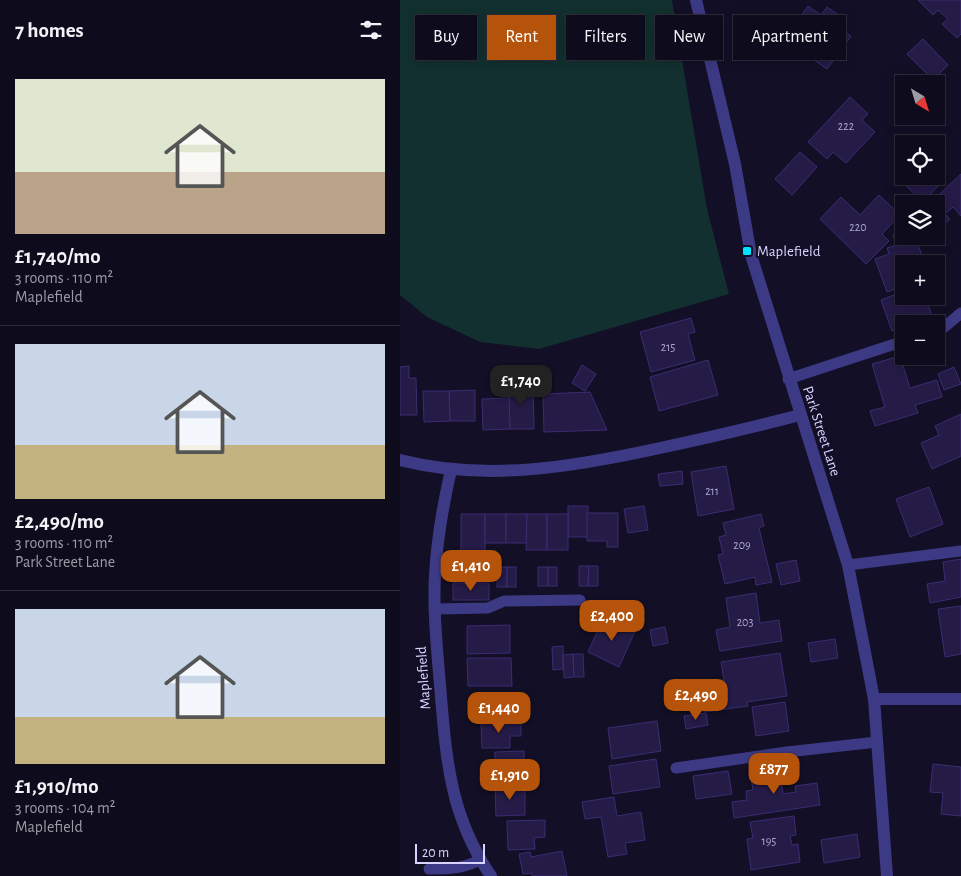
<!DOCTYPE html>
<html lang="en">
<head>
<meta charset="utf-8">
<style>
	body { margin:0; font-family:"Alegreya Sans",sans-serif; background:#1c1929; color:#f1f3f6; height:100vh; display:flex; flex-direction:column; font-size:19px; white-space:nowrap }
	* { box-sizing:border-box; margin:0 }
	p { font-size:16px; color:#9b9ba3 }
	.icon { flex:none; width:28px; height:28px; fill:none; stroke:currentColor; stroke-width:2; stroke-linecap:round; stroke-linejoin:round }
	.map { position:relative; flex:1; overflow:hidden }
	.side { display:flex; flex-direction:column; background:#0e0b1c; width:400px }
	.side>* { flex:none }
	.top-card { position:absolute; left:15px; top:15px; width:470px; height:45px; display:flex; gap:10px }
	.needle { width:32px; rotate:142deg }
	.controls { position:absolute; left:495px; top:75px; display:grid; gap:10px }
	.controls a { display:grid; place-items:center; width:50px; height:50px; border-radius:0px; background:#0e0b1c; box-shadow:0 2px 12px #0003,0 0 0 1px #2e2b3b; font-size:25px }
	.scale { position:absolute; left:15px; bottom:12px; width:70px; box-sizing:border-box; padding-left:5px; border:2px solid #d9d4ff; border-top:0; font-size:14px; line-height:18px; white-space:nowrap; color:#d9d4ff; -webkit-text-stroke:4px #130f26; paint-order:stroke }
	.price { position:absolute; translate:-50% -42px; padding:0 11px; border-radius:10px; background:#b45309; color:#fff; font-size:16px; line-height:32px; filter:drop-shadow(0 1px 2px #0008) }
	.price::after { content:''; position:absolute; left:50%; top:30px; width:15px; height:11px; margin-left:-8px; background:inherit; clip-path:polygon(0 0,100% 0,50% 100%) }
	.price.active { background:#222; color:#fff }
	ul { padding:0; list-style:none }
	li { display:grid; align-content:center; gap:10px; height:265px; padding:0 15px }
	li+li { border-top:1px solid #2e2b3b }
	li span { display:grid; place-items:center; height:155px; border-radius:0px; color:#555 }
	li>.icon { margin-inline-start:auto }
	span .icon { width:90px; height:90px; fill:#fffc; stroke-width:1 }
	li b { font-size:21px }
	h2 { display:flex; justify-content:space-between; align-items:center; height:60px; padding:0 15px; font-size:21px }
	.tag { padding:0 18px; border-radius:0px; background:#0e0b1c; box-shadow:0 2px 12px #0003,0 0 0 1px #2e2b3b; font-size:18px; line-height:45px }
	.tag.active { background:#b45309; color:#fff }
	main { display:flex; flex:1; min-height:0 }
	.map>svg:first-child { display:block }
</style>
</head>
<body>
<main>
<section class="side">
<h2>7 homes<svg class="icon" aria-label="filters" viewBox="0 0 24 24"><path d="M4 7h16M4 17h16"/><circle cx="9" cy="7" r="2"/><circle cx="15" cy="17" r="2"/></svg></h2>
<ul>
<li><span style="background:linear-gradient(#dfe7d0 60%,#b9a48a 0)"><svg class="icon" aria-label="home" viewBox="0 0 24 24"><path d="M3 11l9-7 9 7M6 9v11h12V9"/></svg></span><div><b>£1,740/mo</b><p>3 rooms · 110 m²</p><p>Maplefield</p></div></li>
<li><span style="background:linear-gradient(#c9d6e8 65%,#c2b280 0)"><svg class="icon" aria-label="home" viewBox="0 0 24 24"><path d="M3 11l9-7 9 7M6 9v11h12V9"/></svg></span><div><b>£2,490/mo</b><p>3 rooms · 110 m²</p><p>Park Street Lane</p></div></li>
<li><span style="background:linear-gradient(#c9d6e8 70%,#c2b280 0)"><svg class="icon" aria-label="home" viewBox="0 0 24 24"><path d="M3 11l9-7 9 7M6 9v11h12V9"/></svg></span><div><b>£1,910/mo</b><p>3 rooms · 104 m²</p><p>Maplefield</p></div></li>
</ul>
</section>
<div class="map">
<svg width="561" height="876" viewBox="0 0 561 876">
	<rect width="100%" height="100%" fill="#130f26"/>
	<path fill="#12302f" d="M0,0H272L307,209L329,294L139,349L80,342L27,317L0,295Z"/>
	<g fill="#241b47" stroke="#3b2d73">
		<path d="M518,0H561V34L557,38L542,24L548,19L538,10L533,15Z"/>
		<path d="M408,6L421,15L427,7L443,18L437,27L451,36L427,69L411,58L415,52L405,45L401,51L384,39Z"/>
		<path d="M523,39L548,65L533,80L507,54Z"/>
		<path d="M450,97L468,114L462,120L475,132L446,163L433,152L427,159L408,142Z"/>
		<path d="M400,152L417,167L392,195L375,179Z"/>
		<path d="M561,174V216L553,207L545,214L550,219L536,232V204H529Z"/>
		<path d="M504,176H531L540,184L523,202L500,180Z"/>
		<path d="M479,195L500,215L482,234L489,241L466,264L420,219L441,197L460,215Z"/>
		<path d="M504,232V236H515L525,264H504V286L487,292L475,259L489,254L487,248L497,245L493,235Z"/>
		<path d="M504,291V296H525L532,316L511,324H504V327L492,331L481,300Z"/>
		<path d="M291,318L295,332L288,334L295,360L251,372L240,332Z"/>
		<path d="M500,356L510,388L537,380L542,397L515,405L518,413L475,426L470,411L485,407L472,364Z"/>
		<path d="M308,360L318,395L259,411L250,377Z"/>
		<path d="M182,365L196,374L185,391L172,383Z"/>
		<path d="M9,366V378H16L17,415H0V367Z"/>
		<path d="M554,367L561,384L544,390L538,374Z"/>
		<path d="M133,384L134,429H110L108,385Z"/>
		<path d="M75,390V421H50L49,391Z"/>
		<path d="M23,391H49L50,421L24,422Z"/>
		<path d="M190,392L207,430L144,432L143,394Z"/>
		<path d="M109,398L110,429L83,430L82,399Z"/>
		<path d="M561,414V456L532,469L521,443L539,435L535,426Z"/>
		<path d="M326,466L334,509L298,516L291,472Z"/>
		<path d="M282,471L283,484L260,486L258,474Z"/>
		<path d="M529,487L543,524L510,537L496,499Z"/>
		<rect x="168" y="506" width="20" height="31"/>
		<path d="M244,506L248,530L228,533L224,509Z"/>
		<path d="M187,513H218V547H207V541H187Z"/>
		<path d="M61,514H85V555L61,556Z"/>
		<rect x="85" y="514" width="21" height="29"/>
		<rect x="106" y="514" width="21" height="29"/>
		<path d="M127,514H147V550H126Z"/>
		<rect x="147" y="514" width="21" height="36"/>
		<path d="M361,514L364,526L359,528L372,582L356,585L355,577L325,584L318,555L323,554L319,537L326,535L323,523Z"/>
		<path d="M561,559V597L530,603L527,584L545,581L543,562Z"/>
		<path d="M396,560L400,581L381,585L376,564Z"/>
		<path d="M179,566H189L188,586H179Z"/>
		<path d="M189,566H198V586H188Z"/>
		<rect x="97" y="567" width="10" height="20"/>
		<rect x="107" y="567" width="9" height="20"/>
		<rect x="138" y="567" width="10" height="19"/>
		<rect x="148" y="567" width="9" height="19"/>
		<rect x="53" y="583" width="36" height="17"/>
		<path d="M356,593L360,623L379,620L382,641L320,651L316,630L330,627L326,598Z"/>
		<path d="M561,606V654L545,657L538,609Z"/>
		<path d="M204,617L235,631L219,667L188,652Z"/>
		<path d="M110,625V653L67,654V626Z"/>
		<path d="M265,627L268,643L253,646L250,630Z"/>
		<path d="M435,639L438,658L411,662L408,643Z"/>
		<path d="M163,646V669L153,670L152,647Z"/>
		<path d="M380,653L387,696L347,702L348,706L304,712L302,696L326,692L321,662Z"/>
		<path d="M173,654L174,677L164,678L163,655Z"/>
		<path d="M173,654H183L184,677H174Z"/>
		<path d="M67,658H111L112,686H68Z"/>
		<path d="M120,695L121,722L81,723V696Z"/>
		<path d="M385,702L389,731L356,736L352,707Z"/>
		<path d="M306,713L308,725L286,729L284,716Z"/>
		<path d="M257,721L261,751L212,759L208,728Z"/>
		<path d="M121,722V736H110V748H82L81,723Z"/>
		<path d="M124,751L125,786H95V752Z"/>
		<path d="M256,759L260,787L213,794L209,766Z"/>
		<path d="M533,764L561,767V816L541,814L543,793L530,792Z"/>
		<path d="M379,767L383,794L396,792L395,786L417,783L420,805L334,818L332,802L347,800L346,791L353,790L350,771Z"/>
		<path d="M328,771L332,794L296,799L293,776Z"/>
		<path d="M95,786H125V815L96,816Z"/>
		<path d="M214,797L217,816L241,812L245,840L225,843L227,854L208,857L201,817L185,819L182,802Z"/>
		<path d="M394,816L396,835L390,836L392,845L398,844L400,862L351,870L347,839L353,838L350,822Z"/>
		<path d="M145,820V837L134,838L135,849L108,850L107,821Z"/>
		<path d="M457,834L460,857L424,863L421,840Z"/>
		<path d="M162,851L167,876H132V873L123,874L119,854L130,852L131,857Z"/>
	</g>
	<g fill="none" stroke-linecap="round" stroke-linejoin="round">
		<g stroke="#3d3a85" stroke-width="11">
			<path d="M536,331L542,329L561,313"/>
			<path d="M388,379L504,341"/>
			<path d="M448,565L561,551"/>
			<path d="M35,609L88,608L104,601L180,600"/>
			<path d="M276,768L387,752L477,742"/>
			<path d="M29,869C50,869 61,869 80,860"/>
		</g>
		<g stroke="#3d3a85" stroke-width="12">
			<path d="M0,460C87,482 173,467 260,448C307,438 354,427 400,415"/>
			<path d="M51,470C43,505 37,539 35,575C33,611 37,648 40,685C46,756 49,815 91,876"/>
			<path d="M474,699H561"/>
		</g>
		<path stroke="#3d3a85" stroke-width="12" d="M296,0L335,164L351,255L448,565L474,699L487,876"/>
	</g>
	<rect fill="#00e5ff" stroke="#130f26" stroke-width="2" x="342" y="246" width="10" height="10" rx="2.5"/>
	<g text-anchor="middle" stroke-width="4.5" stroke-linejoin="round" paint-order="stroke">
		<g font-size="12" fill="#aca6d1">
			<text x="446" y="130">222</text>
			<text x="458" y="231">220</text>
			<text x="268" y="351">215</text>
			<text x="312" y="495">211</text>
			<text x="342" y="549">209</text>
			<text x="345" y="626">203</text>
			<text x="369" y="845">195</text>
		</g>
		<g font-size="15" fill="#d9d4ff" stroke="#130f26" text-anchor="start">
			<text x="357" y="256">Maplefield</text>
		</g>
		<g font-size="15" fill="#d9d4ff" stroke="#130f26">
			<text transform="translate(422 431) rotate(72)" y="5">Park Street Lane</text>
			<text transform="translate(23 678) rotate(-94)" y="5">Maplefield</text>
		</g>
	</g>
</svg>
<div class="controls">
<a><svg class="needle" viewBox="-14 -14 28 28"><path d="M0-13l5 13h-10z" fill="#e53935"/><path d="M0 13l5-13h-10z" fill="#9b9ba3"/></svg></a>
<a><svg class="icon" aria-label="locate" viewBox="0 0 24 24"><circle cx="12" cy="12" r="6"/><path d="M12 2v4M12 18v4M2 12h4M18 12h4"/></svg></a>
<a><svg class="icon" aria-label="layers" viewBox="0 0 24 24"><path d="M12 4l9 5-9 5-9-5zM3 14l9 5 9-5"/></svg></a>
<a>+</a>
<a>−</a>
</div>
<div class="scale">20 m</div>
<b class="price active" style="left:121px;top:407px">£1,740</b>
<b class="price" style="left:71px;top:592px">£1,410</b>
<b class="price" style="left:212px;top:642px">£2,400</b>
<b class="price" style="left:296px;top:721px">£2,490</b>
<b class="price" style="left:99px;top:734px">£1,440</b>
<b class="price" style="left:374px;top:795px">£877</b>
<b class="price" style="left:110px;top:801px">£1,910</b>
<div class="top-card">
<a class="tag">Buy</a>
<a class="tag active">Rent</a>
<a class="tag">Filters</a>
<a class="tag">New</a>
<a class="tag">Apartment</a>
</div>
</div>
</main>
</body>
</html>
